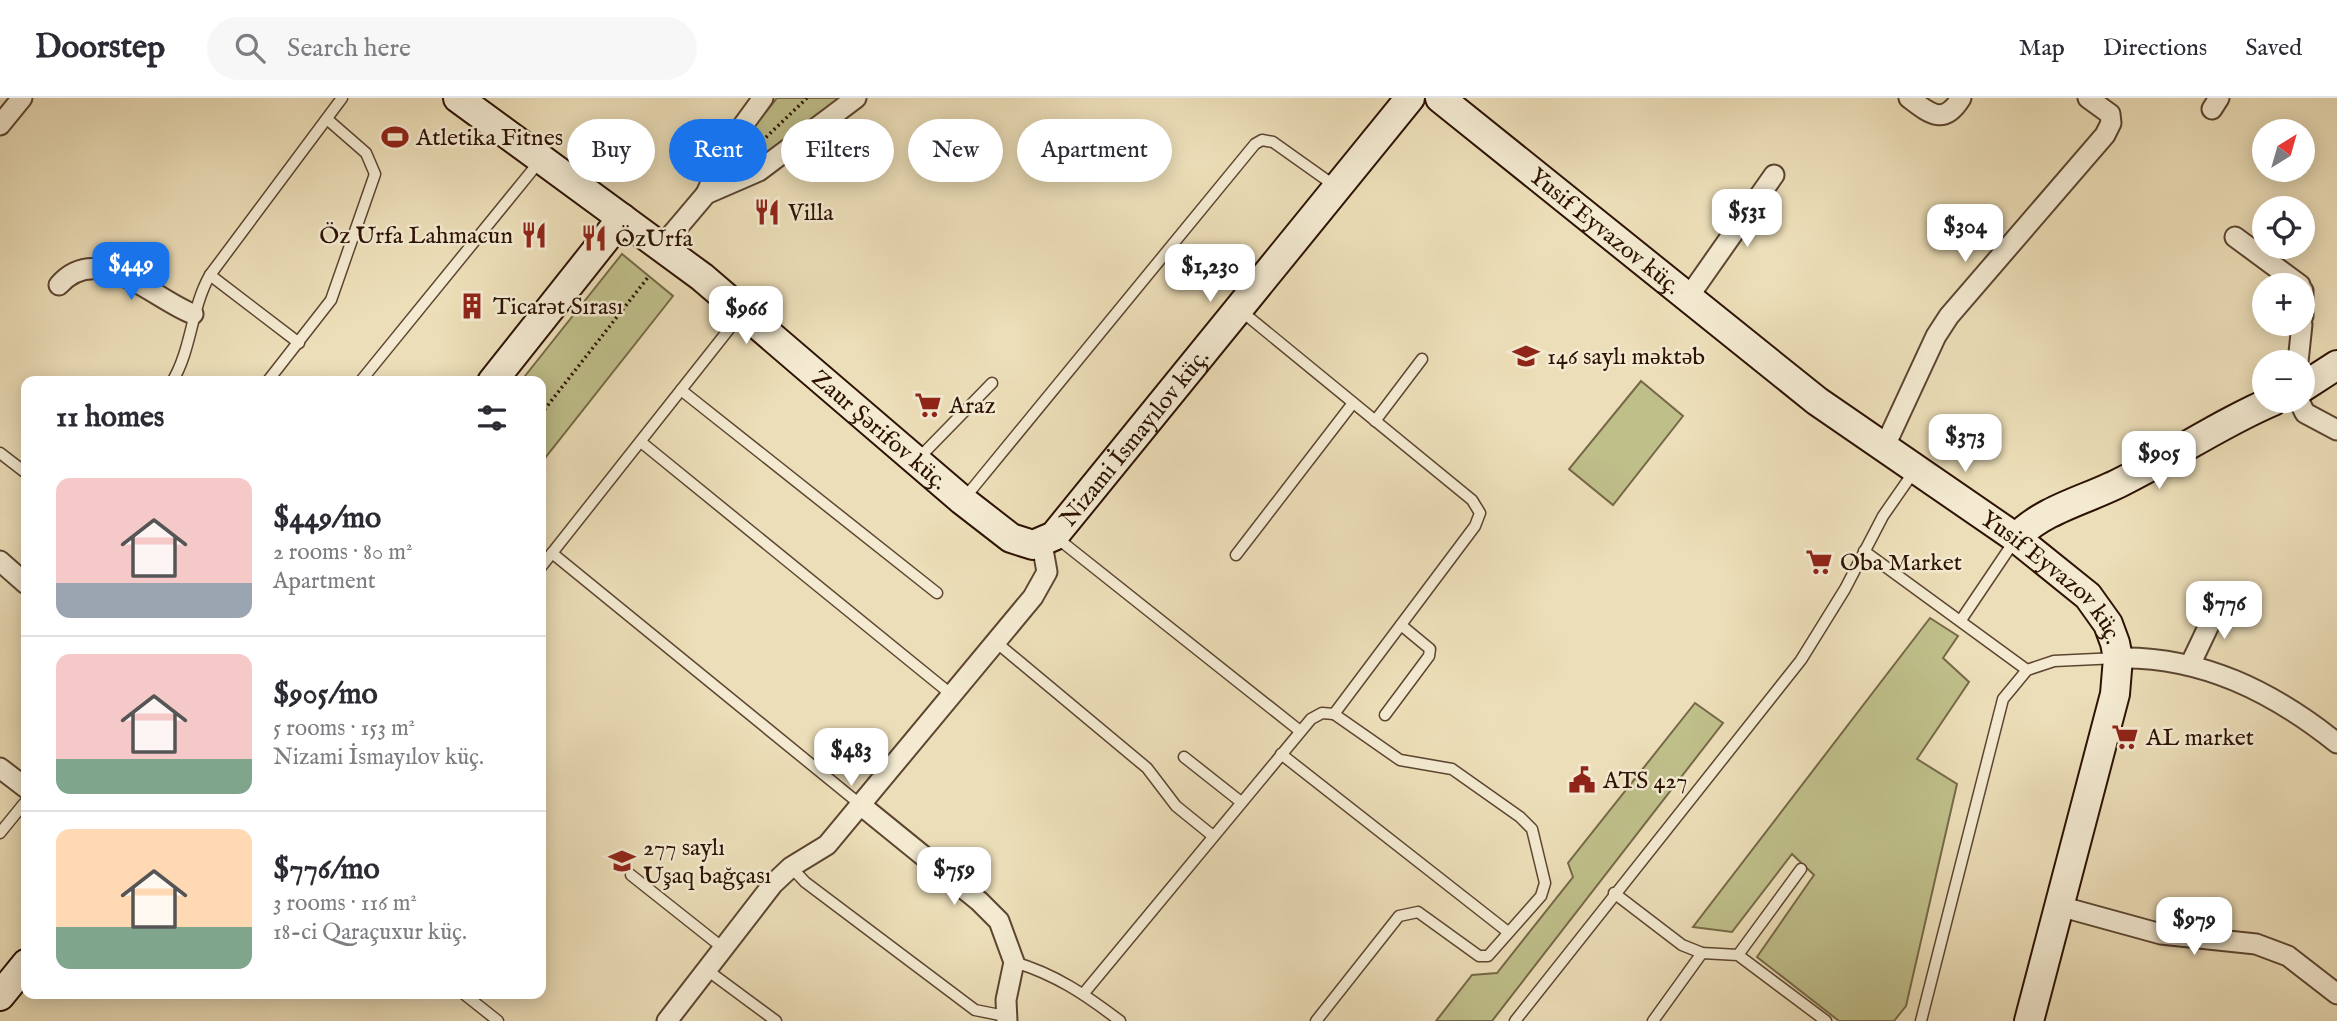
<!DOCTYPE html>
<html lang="en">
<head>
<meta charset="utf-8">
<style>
	body { margin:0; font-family:"IM FELL English",serif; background:#f7f7f7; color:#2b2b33; height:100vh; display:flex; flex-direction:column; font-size:26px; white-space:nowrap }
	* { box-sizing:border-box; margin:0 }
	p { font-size:23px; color:#7c7c81 }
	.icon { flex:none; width:38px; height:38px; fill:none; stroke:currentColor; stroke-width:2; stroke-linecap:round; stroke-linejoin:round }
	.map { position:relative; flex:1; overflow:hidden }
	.sheet { position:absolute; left:21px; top:278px; width:525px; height:623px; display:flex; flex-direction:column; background:#fff; border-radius:14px; box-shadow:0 4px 18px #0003 }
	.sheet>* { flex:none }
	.banner { position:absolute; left:567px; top:21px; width:665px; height:63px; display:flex; gap:14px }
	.needle { width:46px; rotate:37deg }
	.buttons { position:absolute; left:2252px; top:21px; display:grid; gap:14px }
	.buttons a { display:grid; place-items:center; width:63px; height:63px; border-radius:50%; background:#fff; box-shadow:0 4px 18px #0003; font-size:35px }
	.price { position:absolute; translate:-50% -60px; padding:0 16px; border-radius:14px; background:#fff; color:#222; font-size:23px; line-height:46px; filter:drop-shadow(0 2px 4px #0008) }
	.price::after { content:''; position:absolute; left:50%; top:42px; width:21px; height:16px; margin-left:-10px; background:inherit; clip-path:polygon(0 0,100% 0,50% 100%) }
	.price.current { background:#1a73e8; color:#fff }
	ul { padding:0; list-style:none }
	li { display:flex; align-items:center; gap:21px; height:175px; padding:0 35px }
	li+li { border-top:2px solid #e1e1e2 }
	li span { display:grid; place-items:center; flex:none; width:196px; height:140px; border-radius:14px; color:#555 }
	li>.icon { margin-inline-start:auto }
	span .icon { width:84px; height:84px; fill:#fffc; stroke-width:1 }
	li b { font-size:30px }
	h2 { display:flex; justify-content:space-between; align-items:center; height:84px; padding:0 35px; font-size:30px }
	.pill { padding:0 24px; border-radius:32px; background:#fff; box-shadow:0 4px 18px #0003; font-size:24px; line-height:63px }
	.pill.current { background:#1a73e8; color:#fff }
	header { display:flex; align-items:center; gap:42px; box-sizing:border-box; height:98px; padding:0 35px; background:#fff; border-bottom:2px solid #e1e1e2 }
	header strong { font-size:33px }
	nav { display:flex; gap:38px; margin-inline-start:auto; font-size:24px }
	.search { width:490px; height:63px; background:#f7f7f7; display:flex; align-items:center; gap:18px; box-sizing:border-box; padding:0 24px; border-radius:38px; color:#7c7c81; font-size:26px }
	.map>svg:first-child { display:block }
</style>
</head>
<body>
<header>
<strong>Doorstep</strong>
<div class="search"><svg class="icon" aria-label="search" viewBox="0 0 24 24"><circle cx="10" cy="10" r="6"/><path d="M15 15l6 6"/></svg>Search here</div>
<nav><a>Map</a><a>Directions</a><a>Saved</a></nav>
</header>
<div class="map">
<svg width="2337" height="923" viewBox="0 0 2337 923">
	<rect width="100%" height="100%" fill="#ecdeb8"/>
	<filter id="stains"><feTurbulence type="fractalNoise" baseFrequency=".00286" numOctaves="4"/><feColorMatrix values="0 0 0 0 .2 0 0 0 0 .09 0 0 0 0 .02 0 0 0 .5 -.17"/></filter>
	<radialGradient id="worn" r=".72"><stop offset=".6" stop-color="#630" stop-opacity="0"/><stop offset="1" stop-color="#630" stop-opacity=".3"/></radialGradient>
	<g fill="#bfbf8a" stroke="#766847" stroke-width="2">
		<path d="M777,0H844L759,66L739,48Z"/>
		<path d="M622,156L673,198L541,365V284L521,283Z"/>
		<path d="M1641,283L1683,318L1613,407L1569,371Z"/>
		<path d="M1930,520L1958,538L1943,560L1969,584L1917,661L1957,686L1906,908L1894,923H1839L1757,859L1814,777L1792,756L1732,834L1693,829Z"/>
		<path d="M1695,605L1723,625L1492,923H1436L1472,877L1497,875L1573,779L1568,765Z"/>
	</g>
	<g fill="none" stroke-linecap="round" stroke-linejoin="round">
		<g stroke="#5d4531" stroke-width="13">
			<g id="lane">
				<path d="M210,177L299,245"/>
				<path d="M172,284C192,251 191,210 210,177L342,0"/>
				<path d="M267,284L331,202L375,76L366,55L327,21"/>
				<path d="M360,284L539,64"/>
				<path d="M681,292L937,495"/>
				<path d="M1375,323L1422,261"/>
				<path d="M641,344L952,597"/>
				<path d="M0,355L26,375"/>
				<path d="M917,362L992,285"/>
				<path d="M963,402L1255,46L1262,42L1273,44L1335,88"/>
				<path d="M1057,440L1300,633"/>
				<path d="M1864,453L2027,572"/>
				<path d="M552,455L861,707"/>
				<path d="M1236,457L1353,305"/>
				<path d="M541,469L741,216"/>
				<path d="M1961,522L2015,442"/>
				<path d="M997,545L1147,670L1176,708L1213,738"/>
				<path d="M1385,617L1429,558L1430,551L1401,527"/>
				<path d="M1281,656L1508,834"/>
				<path d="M1184,659L1241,704"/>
				<path d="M0,735L26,703"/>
				<path d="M791,769L805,784L975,912L1005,918"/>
				<path d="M631,777L723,850"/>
				<path d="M1614,795L1682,847L1702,855L1738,857L1826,923"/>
				<path d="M1738,857L1801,771"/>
				<path d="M1014,864C1055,876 1086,897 1120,923"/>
				<path d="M707,872L776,923"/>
				<path d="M1084,895L1311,621L1322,615L1334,616L1475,428L1480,415L1472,402L1240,212"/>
				<path d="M464,896L498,923"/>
				<path d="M1316,923L1399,818L1418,814L1479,858H1488L1541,798L1545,785L1532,731L1520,719L1452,671L1400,662L1334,616"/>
				<path d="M1515,923L1801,562L1845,491L1883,418L1915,372"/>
				<path d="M1653,923L1702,855"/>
				<path d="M1921,923L2003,601L2027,572L2054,563L2117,560"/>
			</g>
		</g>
		<g stroke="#5d4531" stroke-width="23">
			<g id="street">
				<path d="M1909,0C1930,16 1944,28 1961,0"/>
				<path d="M2212,11L2219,0"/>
				<path d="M0,27L22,0"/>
				<path d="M706,96L725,52L763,0"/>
				<path d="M2235,139L2300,187"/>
				<path d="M662,148L706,96L759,73L856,0"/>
				<path d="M59,187C98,142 155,202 193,216"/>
				<path d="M2303,193V218"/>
				<path d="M1687,201L1774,77"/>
				<path d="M2298,264L2302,226"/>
				<path d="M2299,303L2305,315L2337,332"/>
				<path d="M1884,350L1936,238L1949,218L2105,37L2111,25L2110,16L2088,0"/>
				<path d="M0,463L26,486"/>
				<path d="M2118,560C2202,558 2273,594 2337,645"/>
				<path d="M2190,567L2221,502"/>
				<path d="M0,670L26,690"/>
				<path d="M862,708L979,803L999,823L1014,864L1006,902L1007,923"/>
				<path d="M2059,808L2161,836L2256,846L2288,858L2337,896"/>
				<path d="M667,923L773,786L791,769L827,747L1033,499L1047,474L1042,446"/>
			</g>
		</g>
		<g stroke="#2d1204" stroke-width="32">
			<g id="secondary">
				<path id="s1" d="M458,0L702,179L962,402L1011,440L1033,447L1054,438L1410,0"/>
				<path id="s2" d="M1440,0L1817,303L2016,440L2088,498L2108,526L2115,545L2118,560L2115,596L2029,923"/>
				<path d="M492,284L622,120"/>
				<path d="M2303,289L2337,267"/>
				<path d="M2016,440C2044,410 2090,401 2125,382C2175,357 2221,325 2273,303"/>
				<path d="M0,898L26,866"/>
			</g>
		</g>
		<g stroke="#2d1204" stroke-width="3.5" stroke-dasharray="2 3.5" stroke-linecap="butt">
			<path d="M758,47L807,0"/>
			<path d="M541,316L649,178"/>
		</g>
		<use href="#lane" stroke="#f3ead1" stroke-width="10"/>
		<use href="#street" stroke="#f3ead1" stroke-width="19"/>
		<use href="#secondary" stroke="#f3ead1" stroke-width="28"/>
	</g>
	<defs>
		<g id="stadium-bare" transform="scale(2.1)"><path d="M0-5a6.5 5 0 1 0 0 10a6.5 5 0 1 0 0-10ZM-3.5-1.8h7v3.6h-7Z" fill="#8f2418" stroke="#f3ead1" stroke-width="2.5" paint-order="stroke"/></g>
		<g id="restaurant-bare" transform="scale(2.1)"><path d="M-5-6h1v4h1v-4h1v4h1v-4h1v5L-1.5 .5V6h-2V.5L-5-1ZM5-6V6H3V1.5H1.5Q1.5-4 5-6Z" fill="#8f2418" stroke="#f3ead1" stroke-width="2.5" paint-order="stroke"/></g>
		<g id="building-bare" transform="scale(2.1)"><path d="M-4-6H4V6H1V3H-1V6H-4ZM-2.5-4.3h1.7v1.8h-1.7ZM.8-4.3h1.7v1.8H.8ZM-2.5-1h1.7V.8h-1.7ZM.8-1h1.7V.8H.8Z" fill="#8f2418" stroke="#f3ead1" stroke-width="2.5" paint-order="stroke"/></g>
		<g id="school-bare" transform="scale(2.1)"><path d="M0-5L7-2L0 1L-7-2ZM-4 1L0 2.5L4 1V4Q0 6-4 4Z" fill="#8f2418" stroke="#f3ead1" stroke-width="2.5" paint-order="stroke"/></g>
		<g id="supermarket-bare" transform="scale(2.1)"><path d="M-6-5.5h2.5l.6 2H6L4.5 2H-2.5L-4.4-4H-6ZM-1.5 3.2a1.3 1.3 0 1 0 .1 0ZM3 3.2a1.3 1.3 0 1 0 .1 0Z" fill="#8f2418" stroke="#f3ead1" stroke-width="2.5" paint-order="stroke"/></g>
		<g id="civic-bare" transform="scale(2.1)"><path d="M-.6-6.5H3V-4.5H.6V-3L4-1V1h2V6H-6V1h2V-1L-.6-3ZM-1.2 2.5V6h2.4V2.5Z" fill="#8f2418" stroke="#f3ead1" stroke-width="2.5" paint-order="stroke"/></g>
	</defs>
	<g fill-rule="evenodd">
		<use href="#stadium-bare" x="395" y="39"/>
		<use href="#restaurant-bare" x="767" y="114"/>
		<use href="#restaurant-bare" x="534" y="137"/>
		<use href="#restaurant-bare" x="594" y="140"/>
		<use href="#building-bare" x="472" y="208"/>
		<use href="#school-bare" x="1526" y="258"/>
		<use href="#supermarket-bare" x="928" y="307"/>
		<use href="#supermarket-bare" x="1819" y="464"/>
		<use href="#supermarket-bare" x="2125" y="639"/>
		<use href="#civic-bare" x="1582" y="682"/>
		<use href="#school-bare" x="622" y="763"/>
	</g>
	<g text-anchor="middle" stroke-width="5" stroke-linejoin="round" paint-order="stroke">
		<g font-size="24" fill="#2d1204" stroke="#f3ead1" text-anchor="start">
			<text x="416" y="47">Atletika Fitnes</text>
			<text x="788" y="122">Villa</text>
			<text x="513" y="145" text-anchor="end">Öz Urfa Lahmacun</text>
			<text x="615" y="148">ÖzUrfa</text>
			<text x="493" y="216">Ticarət Sırası</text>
			<text x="1547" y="266">146 saylı məktəb</text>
			<text x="949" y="315">Araz</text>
			<text x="1840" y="472">Oba Market</text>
			<text x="2146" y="647">AL market</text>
			<text x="1603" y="690">ATS 427</text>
			<text x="643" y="757">277 saylı<tspan x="643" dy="28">Uşaq bağçası</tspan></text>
		</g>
		<g font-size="24" fill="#2d1204" stroke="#f3ead1">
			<text dy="8" stroke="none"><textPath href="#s2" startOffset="212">Yusif Eyvazov küç.</textPath></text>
			<text dy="8" stroke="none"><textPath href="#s1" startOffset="537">Zaur Şərifov küç.</textPath></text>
			<text dy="8" stroke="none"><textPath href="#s1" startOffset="880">Nizami İsmayılov küç.</textPath></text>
			<text dy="8" stroke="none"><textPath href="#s2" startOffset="779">Yusif Eyvazov küç.</textPath></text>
		</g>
	</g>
	<rect width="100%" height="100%" filter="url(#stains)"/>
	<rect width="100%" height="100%" fill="url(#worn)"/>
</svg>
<div class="buttons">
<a><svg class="needle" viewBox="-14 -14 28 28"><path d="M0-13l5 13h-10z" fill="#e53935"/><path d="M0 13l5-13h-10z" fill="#7c7c81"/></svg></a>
<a><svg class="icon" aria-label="locate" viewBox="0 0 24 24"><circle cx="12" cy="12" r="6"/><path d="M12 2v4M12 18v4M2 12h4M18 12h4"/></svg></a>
<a>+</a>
<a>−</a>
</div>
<b class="price" style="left:1747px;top:151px">$531</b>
<b class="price" style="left:1965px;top:166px">$304</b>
<b class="price current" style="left:131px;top:204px">$449</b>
<b class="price" style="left:1210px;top:206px">$1,230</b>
<b class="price" style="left:746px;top:248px">$966</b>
<b class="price" style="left:1965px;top:376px">$373</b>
<b class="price" style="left:2159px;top:393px">$905</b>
<b class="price" style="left:2224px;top:543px">$776</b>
<b class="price" style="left:851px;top:690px">$483</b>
<b class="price" style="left:954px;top:809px">$759</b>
<b class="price" style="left:2194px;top:859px">$979</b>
<div class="banner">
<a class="pill">Buy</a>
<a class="pill current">Rent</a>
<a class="pill">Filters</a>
<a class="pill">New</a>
<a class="pill">Apartment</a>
</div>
<section class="sheet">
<h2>11 homes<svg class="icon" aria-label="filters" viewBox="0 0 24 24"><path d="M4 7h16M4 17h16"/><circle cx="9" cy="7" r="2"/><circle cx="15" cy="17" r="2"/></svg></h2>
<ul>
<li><span style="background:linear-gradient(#f6c9c9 75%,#9aa5b1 0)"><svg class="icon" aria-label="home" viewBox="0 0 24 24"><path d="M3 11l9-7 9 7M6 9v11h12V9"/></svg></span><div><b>$449/mo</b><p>2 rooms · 80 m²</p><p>Apartment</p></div></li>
<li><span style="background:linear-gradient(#f6c9c9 75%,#7fa58c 0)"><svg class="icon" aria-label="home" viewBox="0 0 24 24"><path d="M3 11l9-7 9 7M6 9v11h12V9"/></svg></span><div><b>$905/mo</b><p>5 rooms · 153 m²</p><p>Nizami İsmayılov küç.</p></div></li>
<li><span style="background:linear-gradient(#ffd9b3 70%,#7fa58c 0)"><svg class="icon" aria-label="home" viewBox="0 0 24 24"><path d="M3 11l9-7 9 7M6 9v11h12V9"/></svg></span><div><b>$776/mo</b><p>3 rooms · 116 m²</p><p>18-ci Qaraçuxur küç.</p></div></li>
</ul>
</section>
</div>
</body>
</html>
